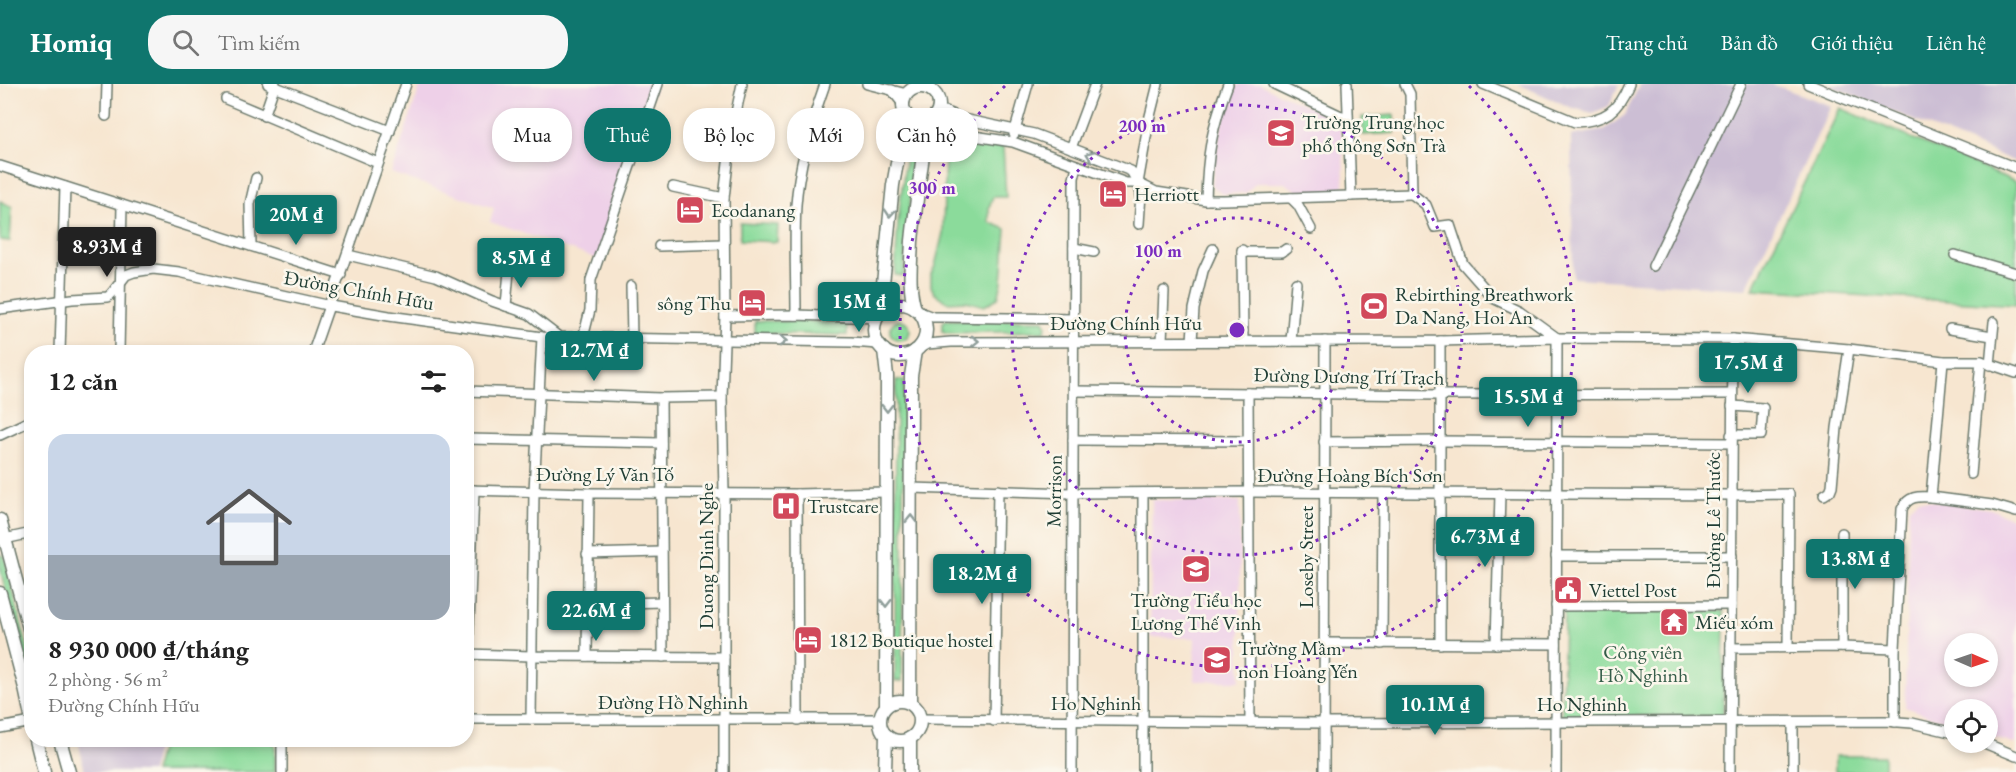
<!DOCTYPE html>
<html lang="vi">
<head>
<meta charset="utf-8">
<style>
	body { margin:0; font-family:"EB Garamond",serif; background:#f6f6f6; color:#222; height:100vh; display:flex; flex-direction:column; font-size:22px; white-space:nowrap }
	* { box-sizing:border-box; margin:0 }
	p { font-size:20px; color:#767676 }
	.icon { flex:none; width:33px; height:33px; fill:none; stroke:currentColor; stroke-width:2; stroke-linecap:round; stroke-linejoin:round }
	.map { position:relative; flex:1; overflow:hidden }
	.side { position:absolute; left:24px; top:261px; width:450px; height:402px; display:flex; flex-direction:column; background:#fff; border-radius:24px; box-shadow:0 3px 9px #0003 }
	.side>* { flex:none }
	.hud { position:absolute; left:492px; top:24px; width:570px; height:54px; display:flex; gap:12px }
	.needle { width:39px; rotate:92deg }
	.fabs { position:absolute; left:1944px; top:549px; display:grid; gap:12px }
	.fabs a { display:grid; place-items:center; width:54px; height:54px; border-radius:50%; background:#fff; box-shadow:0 3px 9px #0003; font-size:30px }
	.price { position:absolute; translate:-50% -51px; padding:0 14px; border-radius:6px; background:#0f766e; color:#fff; font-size:20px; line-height:39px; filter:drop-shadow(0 2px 3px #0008) }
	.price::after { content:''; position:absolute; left:50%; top:36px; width:18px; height:14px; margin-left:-9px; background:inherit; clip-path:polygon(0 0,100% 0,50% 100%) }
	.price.selected { background:#222; color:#fff }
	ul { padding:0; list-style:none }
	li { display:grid; align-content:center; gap:12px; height:318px; padding:0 24px }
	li+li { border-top:2px solid #e0e0e0 }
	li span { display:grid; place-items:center; height:186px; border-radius:18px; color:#555 }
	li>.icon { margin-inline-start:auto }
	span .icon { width:108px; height:108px; fill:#fffc; stroke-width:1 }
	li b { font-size:26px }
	h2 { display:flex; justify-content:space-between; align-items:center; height:72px; padding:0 24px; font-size:26px }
	.pill { padding:0 21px; border-radius:24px; background:#fff; box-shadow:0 3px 9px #0003; font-size:21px; line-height:54px }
	.pill.selected { background:#0f766e; color:#fff }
	header { display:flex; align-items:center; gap:36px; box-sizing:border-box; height:84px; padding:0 30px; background:#0f766e; color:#fff }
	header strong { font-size:28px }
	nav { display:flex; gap:33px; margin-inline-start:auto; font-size:21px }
	.search { width:420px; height:54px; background:#f6f6f6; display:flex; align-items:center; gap:15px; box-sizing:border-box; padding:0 21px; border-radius:24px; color:#767676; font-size:22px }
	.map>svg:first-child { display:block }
</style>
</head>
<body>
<header>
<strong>Homiq</strong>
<div class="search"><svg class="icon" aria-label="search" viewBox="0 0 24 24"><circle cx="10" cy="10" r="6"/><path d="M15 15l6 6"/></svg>Tìm kiếm</div>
<nav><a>Trang chủ</a><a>Bản đồ</a><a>Giới thiệu</a><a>Liên hệ</a></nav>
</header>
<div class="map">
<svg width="2016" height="688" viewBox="0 0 2016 688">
	<rect width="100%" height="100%" fill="#fbf7ec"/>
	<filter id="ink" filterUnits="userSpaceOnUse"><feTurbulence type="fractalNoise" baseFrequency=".0167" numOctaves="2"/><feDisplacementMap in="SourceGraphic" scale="12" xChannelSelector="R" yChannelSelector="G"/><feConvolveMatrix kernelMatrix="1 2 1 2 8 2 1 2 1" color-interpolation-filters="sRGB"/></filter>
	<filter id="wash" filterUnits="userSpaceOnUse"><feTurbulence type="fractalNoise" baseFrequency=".008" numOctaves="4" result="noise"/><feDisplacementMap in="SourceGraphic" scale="24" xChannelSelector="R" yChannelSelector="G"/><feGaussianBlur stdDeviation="1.35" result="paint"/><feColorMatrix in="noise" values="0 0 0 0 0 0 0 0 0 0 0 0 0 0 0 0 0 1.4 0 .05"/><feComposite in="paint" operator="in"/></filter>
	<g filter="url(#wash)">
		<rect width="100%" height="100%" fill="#f7e6d0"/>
		<g fill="#eed0e8" fill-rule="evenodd">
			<path d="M421,0H656L598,175L490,138L494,124L391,89Z"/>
			<path d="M1238,0H1259L1333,34L1339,42L1343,55L1344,101L1339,108H1299L1285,99H1256L1246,109L1222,110L1212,102L1216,67L1224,32Z"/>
			<path d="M1919,415L1991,425L2016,436V659L2013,660L1988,651V626H1954V640L1905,623L1909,423ZM1954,560H1988V592H1954Z"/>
			<path d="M1152,416L1240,417V597H1194L1195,554L1150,553Z"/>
		</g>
		<g fill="#ccbed4">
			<path d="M1518,0H1619L1609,22L1593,29L1572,24Z"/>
			<path d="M1640,0H1772L1831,22L1746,205L1573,194L1571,52L1604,46L1625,31Z"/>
			<path d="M1826,0H2016V78Z"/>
			<path d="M78,656H159L151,688H85Z"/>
		</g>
		<g fill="#8bdb9b" stroke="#558c68" stroke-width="1.5">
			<path d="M1840,24L2016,98V221L1753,205Z"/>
			<path d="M1394,31L1395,49L1363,51L1362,33Z"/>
			<path d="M955,56L1003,63L1006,113H993L989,123V138L1006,145L1002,198L998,214L984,222L966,217L947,218L934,209L931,202V190L935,182L943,149L945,69Z"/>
			<path d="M907,62L917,63L907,144L904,192L895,191L898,138Z"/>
			<path d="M0,117L12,123L10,157L0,156Z"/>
			<path d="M740,139L778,141L777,158L740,156Z"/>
			<circle cx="900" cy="246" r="10"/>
			<path d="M944,236H1044L1046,241L1045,247L948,249L942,247V239Z"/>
			<path d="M755,237L847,238V251L755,249Z"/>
			<path d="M896,296H904L902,597H895Z"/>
			<path d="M0,470L4,472L31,578V603L0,485Z"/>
			<path d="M1564,527H1724L1723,632H1562Z"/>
			<path d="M163,656H271L275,661V688H154Z"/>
			<rect x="1835" y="672" width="49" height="16"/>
		</g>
	</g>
	<g filter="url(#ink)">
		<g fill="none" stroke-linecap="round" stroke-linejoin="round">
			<g stroke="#6b786b" stroke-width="12">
				<g id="minor">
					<path d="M268,0L390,47"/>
					<path d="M867,0L907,10"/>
					<path d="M1274,0L1339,31L1347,33"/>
					<path d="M1347,0L1351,112"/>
					<path d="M1405,0L1410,10L1412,110L1426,121L1435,143L1450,141L1463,180L1493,214L1520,227L1557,254"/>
					<path d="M1483,0L1575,38C1605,37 1618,27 1629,0"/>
					<path d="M1808,0L2016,84"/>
					<path d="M892,6L903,20"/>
					<path d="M226,15L378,79"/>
					<path d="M939,25L963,35L1034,50L1071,64L1131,87L1138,99"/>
					<path d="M106,32L107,0"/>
					<path d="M264,32L275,0"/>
					<path d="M931,36L941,43L961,50L1013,58L1126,99H1138L1156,108L1206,116H1224L1412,110"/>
					<path d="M1014,50L1028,0"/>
					<path d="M1071,64L1095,0"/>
					<path d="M0,82L341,191"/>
					<path d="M673,103L724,114"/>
					<path d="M1291,114L1298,121L1311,145"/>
					<path d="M1206,116C1207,71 1212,42 1228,0"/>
					<path d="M1139,140L1141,110L1138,99L1149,36L1158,0"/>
					<path d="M251,162L250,120L256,94"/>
					<path d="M659,162L724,160"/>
					<path d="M1074,164L1094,168"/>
					<path d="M1242,166L1243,257"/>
					<path d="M1242,168H1282L1286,165"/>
					<path d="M348,171L436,192L492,217L529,230L559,253"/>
					<path d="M1955,171L2016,189"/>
					<path d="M1653,182L1741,0"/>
					<path d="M631,202L632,255"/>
					<path d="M506,222L509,187"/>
					<path d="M0,225L72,215L108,213L112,209L126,191L134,188L153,185L179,188L331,222L389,232L542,253L851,258L878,260"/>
					<path d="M917,227L933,233H942L1074,235"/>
					<path d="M796,231C796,194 794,157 796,121C799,79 811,39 825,0"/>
					<path d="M725,232L796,231L877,234"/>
					<path d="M1950,245L1992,252"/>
					<path d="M583,254L590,226L591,196L658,0"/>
					<path d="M1162,257L1164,207"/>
					<path d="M1192,257L1194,225L1203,187L1213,165"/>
					<path d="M1291,257L1296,199"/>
					<path d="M918,265L927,260L951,258L1440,257L1557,254L1733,255L1849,265L1943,277H1981L2016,289"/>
					<path d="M60,268L65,103"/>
					<path d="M119,268L122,121"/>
					<path d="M313,268L406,0"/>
					<path d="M1990,281L1994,238"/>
					<path d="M466,307L661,314L722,313"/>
					<path d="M1074,307L1440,311L1732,310"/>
					<path d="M1248,309L1250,638"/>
					<path d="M661,314L663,573"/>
					<path d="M0,351L32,336"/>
					<path d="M1731,351H1761L1763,324L1732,322"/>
					<path d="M466,355L661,359"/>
					<path d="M1073,356L1248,357"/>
					<path d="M1324,358L1439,357L1731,359"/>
					<path d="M1971,390L1981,277"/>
					<path d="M911,404L1072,409L1247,408L1732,411L1789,410L1788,564"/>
					<path d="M466,406L589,409L797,410L886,408"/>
					<path d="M797,410L798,636"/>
					<path d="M1824,411L1830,407L1832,402L1837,344L1849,265"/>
					<path d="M1931,413L1992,421L2016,428"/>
					<path d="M1842,449V563"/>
					<path d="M0,456L32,449"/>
					<path d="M587,470L661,468"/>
					<path d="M1556,472H1732"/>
					<path d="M587,520L662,518"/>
					<path d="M1556,522L1731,521"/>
					<path d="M1324,559L1556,560"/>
					<path d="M1382,560L1383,409"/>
					<path d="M1440,560V257"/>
					<path d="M1496,560L1500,409"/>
					<path d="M1731,564L1842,563L1895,565"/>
					<path d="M466,570L531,572L724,573"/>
					<path d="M468,570L474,406"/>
					<path d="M587,572L589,409"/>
					<path d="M466,635H880"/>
					<path d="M531,635L534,407L542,253"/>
					<path d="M920,635L1324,639L1885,637L1912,639L1954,649"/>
					<path d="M994,637L998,406"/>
					<path d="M1793,638V688"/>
					<path d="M1895,638V565L1902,425C1908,412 1918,412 1931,413L1943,277"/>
					<path d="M0,644L32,638"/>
					<path d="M282,656V688"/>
					<path d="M1982,658L2016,672"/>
					<path d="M724,688V409L722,313L725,232L724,114L731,52L742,0"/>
					<path d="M1072,688L1074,94L1077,82"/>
					<path d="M1143,688V409"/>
					<path d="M1324,688L1325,257"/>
					<path d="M1556,688L1557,254"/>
					<path d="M1730,688L1733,255"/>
				</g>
			</g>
			<g stroke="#6b786b" stroke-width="15">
				<g id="major">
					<circle cx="921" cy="21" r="18"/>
					<circle cx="900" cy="246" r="26"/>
					<path d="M915,225C908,203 911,180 912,157C916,117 922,78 928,38"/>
					<path d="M880,229L893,101L906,30"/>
					<path d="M884,266L887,292L886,622"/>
					<path d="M0,436L32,556"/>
					<path d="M0,509L25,604L32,637"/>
					<circle cx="900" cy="637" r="20"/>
					<path d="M910,619L911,292L915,267"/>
					<path d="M910,654V688"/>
					<path d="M36,656L44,688"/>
					<path d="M60,656L69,688"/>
					<path d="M885,688L886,651"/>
				</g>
			</g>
			<use href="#minor" stroke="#fff" stroke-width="9"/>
			<use href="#major" stroke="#fff" stroke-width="12"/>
		</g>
		<defs><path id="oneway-chevron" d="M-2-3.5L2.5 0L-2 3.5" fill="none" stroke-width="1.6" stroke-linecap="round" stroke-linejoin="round" transform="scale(1.5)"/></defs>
		<g stroke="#8f9e9a">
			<use href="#oneway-chevron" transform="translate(1090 71) rotate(-159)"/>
			<use href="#oneway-chevron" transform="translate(890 129) rotate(95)"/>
			<use href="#oneway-chevron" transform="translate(783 257)"/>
			<use href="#oneway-chevron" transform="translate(975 257) rotate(-1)"/>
			<use href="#oneway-chevron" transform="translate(887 324) rotate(90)"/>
			<use href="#oneway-chevron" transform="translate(911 435) rotate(-89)"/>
			<use href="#oneway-chevron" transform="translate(886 519) rotate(90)"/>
		</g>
	</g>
	<g fill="none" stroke="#7b2cbf" stroke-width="3" stroke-dasharray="3 6">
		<circle cx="1237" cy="246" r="112"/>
		<circle cx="1237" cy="246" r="225"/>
		<path d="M1469 2A337 337 0 1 1 1005 2"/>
	</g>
	<defs>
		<g id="school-square" transform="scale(1.5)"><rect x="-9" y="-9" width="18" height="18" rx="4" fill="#d1495b" stroke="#fbf7ec"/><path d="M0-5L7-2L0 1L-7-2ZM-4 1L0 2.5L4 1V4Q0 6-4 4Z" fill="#fff"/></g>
		<g id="hotel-square" transform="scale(1.5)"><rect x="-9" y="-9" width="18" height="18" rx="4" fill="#d1495b" stroke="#fbf7ec"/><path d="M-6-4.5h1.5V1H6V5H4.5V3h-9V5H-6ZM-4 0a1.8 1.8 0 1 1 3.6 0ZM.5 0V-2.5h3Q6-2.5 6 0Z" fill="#fff"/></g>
		<g id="stadium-square" transform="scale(1.5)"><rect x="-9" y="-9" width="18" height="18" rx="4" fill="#d1495b" stroke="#fbf7ec"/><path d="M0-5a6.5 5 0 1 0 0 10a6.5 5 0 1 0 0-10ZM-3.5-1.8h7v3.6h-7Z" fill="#fff"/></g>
		<g id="hospital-square" transform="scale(1.5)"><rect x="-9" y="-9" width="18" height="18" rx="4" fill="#d1495b" stroke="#fbf7ec"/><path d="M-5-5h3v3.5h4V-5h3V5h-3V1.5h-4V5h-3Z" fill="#fff"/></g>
		<g id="civic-square" transform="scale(1.5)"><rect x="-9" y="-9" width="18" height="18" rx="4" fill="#d1495b" stroke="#fbf7ec"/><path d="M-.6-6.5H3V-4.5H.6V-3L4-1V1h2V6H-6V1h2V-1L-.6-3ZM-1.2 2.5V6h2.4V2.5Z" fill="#fff"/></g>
		<g id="temple-square" transform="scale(1.5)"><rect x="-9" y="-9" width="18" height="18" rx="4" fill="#d1495b" stroke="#fbf7ec"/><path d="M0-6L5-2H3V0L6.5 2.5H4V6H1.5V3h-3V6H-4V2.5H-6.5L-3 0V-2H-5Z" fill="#fff"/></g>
	</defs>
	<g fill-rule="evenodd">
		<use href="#school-square" x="1281" y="49"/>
		<use href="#hotel-square" x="1113" y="110"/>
		<use href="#hotel-square" x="690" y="126"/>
		<use href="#hotel-square" x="752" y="219"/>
		<use href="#stadium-square" x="1374" y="222"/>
		<use href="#hospital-square" x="786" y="422"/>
		<use href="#school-square" x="1196" y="485"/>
		<use href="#civic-square" x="1568" y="506"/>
		<use href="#temple-square" x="1674" y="538"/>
		<use href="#hotel-square" x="808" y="556"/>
		<use href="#school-square" x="1217" y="576"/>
	</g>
	<g text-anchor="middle" stroke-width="5" stroke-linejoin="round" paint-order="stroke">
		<g font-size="20" fill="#1f3d34" stroke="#fbf7ec" text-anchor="start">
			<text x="1302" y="45">Trường Trung học<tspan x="1302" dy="23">phổ thông Sơn Trà</tspan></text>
			<text x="1134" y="117">Herriott</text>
			<text x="711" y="133">Ecodanang</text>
			<text x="1395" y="217">Rebirthing Breathwork<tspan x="1395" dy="23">Da Nang, Hoi An</tspan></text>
			<text x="731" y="226" text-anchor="end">sông Thu</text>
			<text x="807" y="429">Trustcare</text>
			<text x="1589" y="513">Viettel Post</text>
			<text x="1196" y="523" text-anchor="middle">Trường Tiểu học<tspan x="1196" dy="23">Lương Thế Vinh</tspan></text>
			<text x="1695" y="545">Miếu xóm</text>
			<text x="829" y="563">1812 Boutique hostel</text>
			<text x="1238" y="571">Trường Mầm<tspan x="1238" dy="23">non Hoàng Yến</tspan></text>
		</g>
		<g font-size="20" fill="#1f3d34" stroke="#fbf7ec">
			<text transform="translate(359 206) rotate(10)" y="7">Đường Chính Hữu</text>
			<text x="1126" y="246">Đường Chính Hữu</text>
			<text transform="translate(1349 292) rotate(1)" y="7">Đường Dương Trí Trạch</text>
			<text x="605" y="397">Đường Lý Văn Tố</text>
			<text x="1350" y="398">Đường Hoàng Bích Sơn</text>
			<text transform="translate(1054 407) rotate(-89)" y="7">Morrison</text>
			<text transform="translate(1713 436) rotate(-90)" y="7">Đường Lê Thước</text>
			<text transform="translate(706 472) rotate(-90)" y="7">Duong Dinh Nghe</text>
			<text transform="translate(1306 473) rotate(-90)" y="7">Loseby Street</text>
			<text x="673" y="625">Đường Hồ Nghinh</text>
			<text x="1096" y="626">Ho Nghinh</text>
			<text x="1582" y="627">Ho Nghinh</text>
		</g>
		<g font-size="20" fill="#355d49" stroke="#fbf7ec">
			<text x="1643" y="575">Công viên<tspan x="1643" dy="23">Hồ Nghinh</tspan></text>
		</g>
	</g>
	<circle cx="1237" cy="246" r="9" fill="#7b2cbf" stroke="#fbf7ec" stroke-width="3"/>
	<g font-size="18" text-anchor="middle" font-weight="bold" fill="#7b2cbf" stroke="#fbf7ec" stroke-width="5" stroke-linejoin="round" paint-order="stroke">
		<text x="1142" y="48">200 m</text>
		<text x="932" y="110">300 m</text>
		<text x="1158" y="173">100 m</text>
	</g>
</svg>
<div class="fabs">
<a><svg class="needle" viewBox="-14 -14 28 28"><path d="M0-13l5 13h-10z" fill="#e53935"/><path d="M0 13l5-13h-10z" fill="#767676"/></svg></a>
<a><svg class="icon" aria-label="locate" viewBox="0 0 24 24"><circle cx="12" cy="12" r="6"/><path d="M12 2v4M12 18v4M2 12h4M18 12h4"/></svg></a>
</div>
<b class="price" style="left:296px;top:162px">20M ₫</b>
<b class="price selected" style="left:107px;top:194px">8.93M ₫</b>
<b class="price" style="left:521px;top:205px">8.5M ₫</b>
<b class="price" style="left:859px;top:249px">15M ₫</b>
<b class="price" style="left:594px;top:298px">12.7M ₫</b>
<b class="price" style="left:1748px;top:310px">17.5M ₫</b>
<b class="price" style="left:1528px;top:344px">15.5M ₫</b>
<b class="price" style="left:1485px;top:484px">6.73M ₫</b>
<b class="price" style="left:1855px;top:506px">13.8M ₫</b>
<b class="price" style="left:982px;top:521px">18.2M ₫</b>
<b class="price" style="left:596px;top:558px">22.6M ₫</b>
<b class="price" style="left:1435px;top:652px">10.1M ₫</b>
<div class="hud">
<a class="pill">Mua</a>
<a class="pill selected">Thuê</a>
<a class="pill">Bộ lọc</a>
<a class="pill">Mới</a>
<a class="pill">Căn hộ</a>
</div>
<section class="side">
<h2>12 căn<svg class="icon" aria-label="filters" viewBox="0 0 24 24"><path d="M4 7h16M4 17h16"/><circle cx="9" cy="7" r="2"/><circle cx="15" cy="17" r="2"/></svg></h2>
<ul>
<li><span style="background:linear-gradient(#c9d6e8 65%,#9aa5b1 0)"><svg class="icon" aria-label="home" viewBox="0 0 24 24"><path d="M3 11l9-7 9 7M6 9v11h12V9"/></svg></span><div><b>8 930 000 ₫/tháng</b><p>2 phòng · 56 m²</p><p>Đường Chính Hữu</p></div></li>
</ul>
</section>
</div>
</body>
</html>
